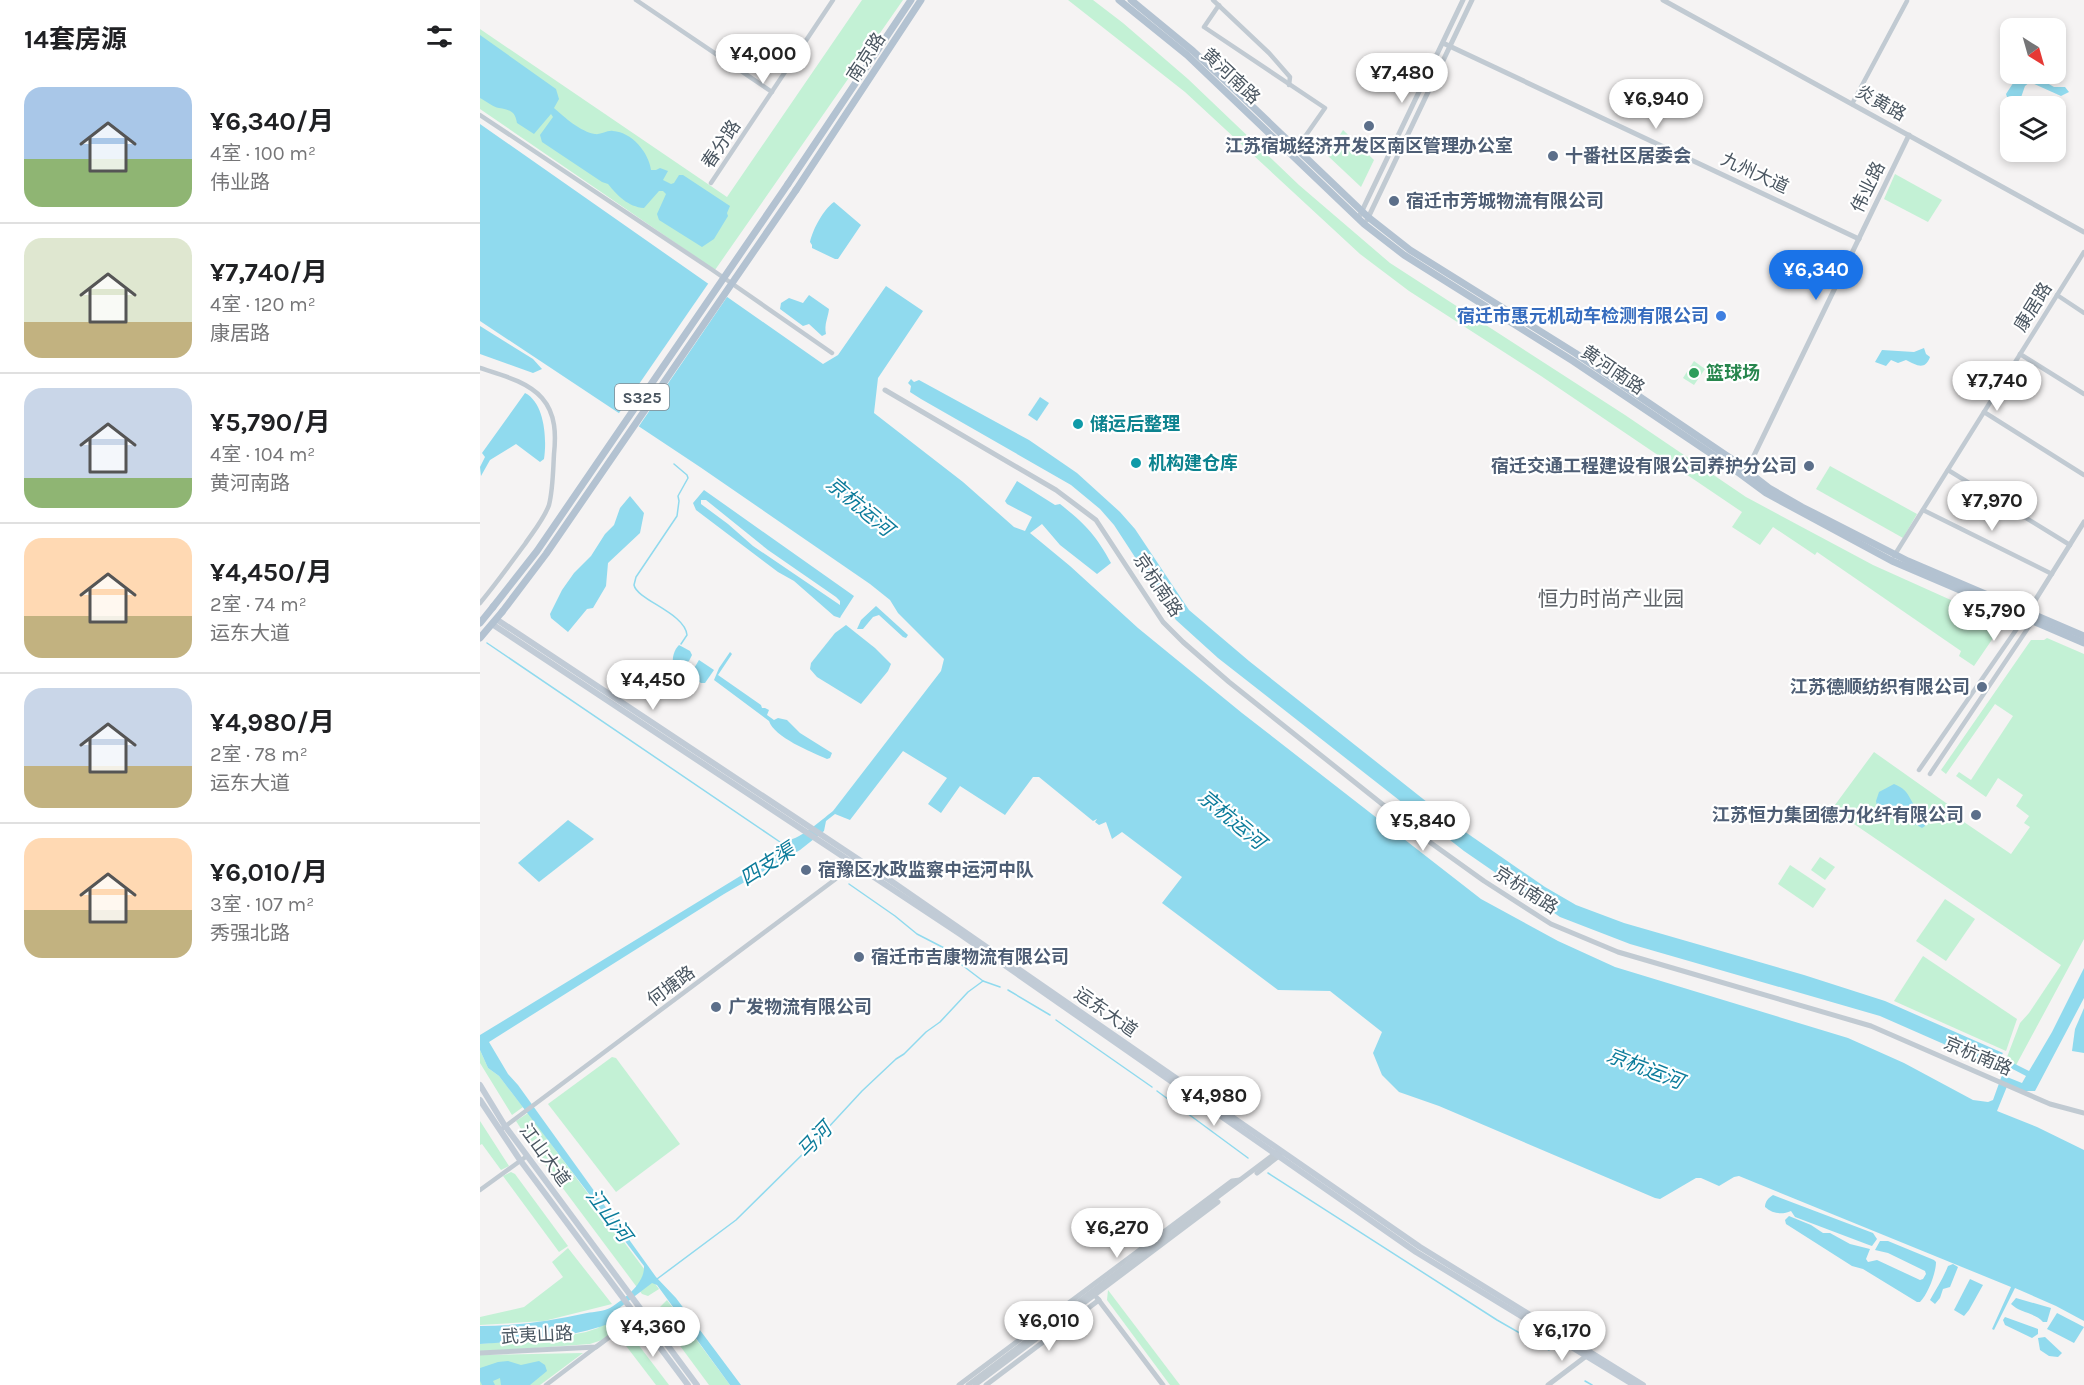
<!DOCTYPE html>
<html lang="zh">
<head>
<meta charset="utf-8">
<style>
	body { margin:0; font-family:Karla,"Noto Sans SC",sans-serif; background:#f6f6f6; color:#202124; height:100vh; display:flex; flex-direction:column; font-size:22px; white-space:nowrap }
	* { box-sizing:border-box; margin:0 }
	p { font-size:20px; color:#757577 }
	.icon { flex:none; width:33px; height:33px; fill:none; stroke:currentColor; stroke-width:2; stroke-linecap:round; stroke-linejoin:round }
	.map { position:relative; flex:1; overflow:hidden }
	.panel { display:flex; flex-direction:column; background:#fff; width:480px }
	.panel>* { flex:none }
	.needle { width:39px; rotate:143deg }
	.tools { position:absolute; left:1520px; top:18px; display:grid; gap:12px }
	.tools a { display:grid; place-items:center; width:66px; height:66px; border-radius:12px; background:#fff; box-shadow:0 3px 9px #0003; font-size:30px }
	.price { position:absolute; translate:-50% -51px; padding:0 14px; border-radius:21px; background:#fff; color:#222; font-size:20px; line-height:39px; filter:drop-shadow(0 2px 3px #0008) }
	.price::after { content:''; position:absolute; left:50%; top:36px; width:18px; height:14px; margin-left:-9px; background:inherit; clip-path:polygon(0 0,100% 0,50% 100%) }
	.price.active { background:#1a73e8; color:#fff }
	ul { padding:0; list-style:none }
	li { display:flex; align-items:center; gap:18px; height:150px; padding:0 24px }
	li+li { border-top:2px solid #e0e0e0 }
	li span { display:grid; place-items:center; flex:none; width:168px; height:120px; border-radius:18px; color:#555 }
	li>.icon { margin-inline-start:auto }
	span .icon { width:72px; height:72px; fill:#fffc; stroke-width:1 }
	li b { font-size:26px }
	h2 { display:flex; justify-content:space-between; align-items:center; height:72px; padding:0 24px; font-size:26px }
	main { display:flex; flex:1; min-height:0 }
	.map>svg:first-child { display:block }
</style>
</head>
<body>
<main>
<section class="panel">
<h2>14套房源<svg class="icon" aria-label="filters" viewBox="0 0 24 24"><path d="M4 7h16M4 17h16"/><circle cx="9" cy="7" r="2"/><circle cx="15" cy="17" r="2"/></svg></h2>
<ul>
<li><span style="background:linear-gradient(#a9c7e8 60%,#8fb573 0)"><svg class="icon" aria-label="home" viewBox="0 0 24 24"><path d="M3 11l9-7 9 7M6 9v11h12V9"/></svg></span><div><b>¥6,340/月</b><p>4室 · 100 m²</p><p>伟业路</p></div></li>
<li><span style="background:linear-gradient(#dfe7d0 70%,#c2b280 0)"><svg class="icon" aria-label="home" viewBox="0 0 24 24"><path d="M3 11l9-7 9 7M6 9v11h12V9"/></svg></span><div><b>¥7,740/月</b><p>4室 · 120 m²</p><p>康居路</p></div></li>
<li><span style="background:linear-gradient(#c9d6e8 75%,#8fb573 0)"><svg class="icon" aria-label="home" viewBox="0 0 24 24"><path d="M3 11l9-7 9 7M6 9v11h12V9"/></svg></span><div><b>¥5,790/月</b><p>4室 · 104 m²</p><p>黄河南路</p></div></li>
<li><span style="background:linear-gradient(#ffd9b3 65%,#c2b280 0)"><svg class="icon" aria-label="home" viewBox="0 0 24 24"><path d="M3 11l9-7 9 7M6 9v11h12V9"/></svg></span><div><b>¥4,450/月</b><p>2室 · 74 m²</p><p>运东大道</p></div></li>
<li><span style="background:linear-gradient(#c9d6e8 65%,#c2b280 0)"><svg class="icon" aria-label="home" viewBox="0 0 24 24"><path d="M3 11l9-7 9 7M6 9v11h12V9"/></svg></span><div><b>¥4,980/月</b><p>2室 · 78 m²</p><p>运东大道</p></div></li>
<li><span style="background:linear-gradient(#ffd9b3 60%,#c2b280 0)"><svg class="icon" aria-label="home" viewBox="0 0 24 24"><path d="M3 11l9-7 9 7M6 9v11h12V9"/></svg></span><div><b>¥6,010/月</b><p>3室 · 107 m²</p><p>秀强北路</p></div></li>
</ul>
</section>
<div class="map">
<svg width="1604" height="1385" viewBox="0 0 1604 1385">
	<rect width="100%" height="100%" fill="#f5f3f3"/>
	<g fill="#c3f1d5">
		<path d="M382,0H423L235,270L0,109V29L247,197Z"/>
		<path d="M588,0H613L643,23L708,79L819,185L910,263L1145,415L1266,497L1393,565L1502,614L1524,622L1494,666L1479,656L1481,651L1337,552L1335,555L1293,527L1280,545L1252,527L1262,512L1061,376L929,291L880,254L705,92Z"/>
		<path d="M863,130L894,160L881,187L847,155Z"/>
		<path d="M1415,174L1462,200L1448,222L1404,199Z"/>
		<path d="M1214,361L1225,369L1214,385L1203,378Z"/>
		<path d="M1486,364L1495,369L1482,389L1473,383Z"/>
		<path d="M1350,466L1437,514L1423,538L1336,489Z"/>
		<path d="M1567,638L1604,654V939L1534,1069L1524,1065L1540,1023L1549,1013L1581,965L1352,809L1394,752L1483,815L1481,820L1531,854L1550,827L1544,823L1549,816L1536,806L1543,795L1518,778L1506,797L1476,776L1479,772L1491,780L1533,716L1515,704L1466,774L1461,770L1551,640H1564Z"/>
		<path d="M1340,857L1355,867L1345,880L1331,870Z"/>
		<path d="M1310,865L1346,889L1333,908L1298,884Z"/>
		<path d="M1465,899L1495,919L1466,961L1436,941Z"/>
		<path d="M1443,956L1537,1019L1526,1051L1414,1001Z"/>
		<path d="M0,1050L8,1068L19,1076L43,1107L32,1115L0,1063Z"/>
		<path d="M132,1057L136,1058L200,1144L136,1192L68,1104Z"/>
		<path d="M48,1113L179,1289L168,1296L162,1294L58,1155L36,1121Z"/>
		<path d="M0,1121L29,1166L21,1170L2,1144L0,1145Z"/>
		<path d="M31,1172L35,1174L88,1246L79,1252L23,1176Z"/>
		<path d="M88,1248L132,1304L64,1321L0,1325V1317L44,1307L83,1277L72,1262Z"/>
		<path d="M628,1290L700,1385H690L627,1300Z"/>
		<path d="M187,1300L250,1385H229L175,1312Z"/>
		<path d="M135,1311L142,1321V1325L122,1340L110,1344L0,1352V1344L74,1338L106,1332L118,1328Z"/>
		<path d="M148,1336L154,1339L189,1385H176L140,1338Z"/>
		<path d="M103,1353L60,1385H0V1355Z"/>
	</g>
	<g fill="#90daee" fill-rule="evenodd">
		<path d="M0,35L76,89L79,99L74,108C84,117 101,132 115,134C121,135 127,130 133,131C152,132 169,153 171,170H176L180,168L188,171L183,180L191,184L194,183L199,175H203L250,206L247,213L248,216L234,239L222,247L179,220L177,214L186,194L183,191H179L164,208C148,207 137,195 128,184L122,182L62,142L60,135L73,117L71,114L54,134L37,123C35,111 30,110 19,108C13,107 6,101 0,98Z"/>
		<path d="M1539,74H1560L1562,80L1574,87H1585L1589,92L1581,96L1550,82L1545,86L1538,106H1530L1526,94Z"/>
		<path d="M0,124L343,364L358,355L406,286L443,311L398,378L394,413L483,482L534,527L545,531L552,517L527,504L525,501L537,481L575,505L580,504C605,524 616,535 631,563L617,574L580,545L562,524L550,533L590,566L658,628L762,713L1001,899L1078,941L1135,967L1368,1038L1424,1063L1493,1100L1508,1102L1513,1100L1522,1075L1542,1083L1546,1076L1521,1063L1516,1067L1400,1016L1150,944L1080,917L984,851L738,658L696,620L634,525L620,509L591,485L441,399L430,392L431,386L428,383L431,379L434,382L439,380L549,440L597,473L640,512L655,529L709,610L769,661L981,829L1065,887L1096,905L1144,923L1324,975L1405,1001L1523,1053L1521,1056L1523,1058L1549,1071L1572,1032L1604,968V998L1555,1091H1543L1528,1084L1517,1111L1557,1127L1604,1150V1321L1576,1306L1535,1288L1514,1330L1512,1329L1531,1287L1259,1176L1254,1177L1239,1186L1221,1178H1216L1180,1199L1175,1198L959,1106L919,1092L902,1075L893,1053L902,1032L850,991L798,990L682,903L702,877L642,832L632,839L626,822L619,825L615,822L617,819L613,821L559,777H553L525,815L480,786L461,813L448,804L467,778L423,751L370,820L355,814L346,821L344,831L320,850L244,894L9,1042L28,1074L38,1085L176,1277L196,1298L261,1385H250L177,1285L172,1283L134,1312L133,1322C90,1339 45,1341 0,1344V1326C36,1326 72,1321 107,1313C114,1312 124,1311 130,1308C144,1299 165,1284 164,1266L19,1076L8,1068L0,1050V1035L301,851L302,849L299,844L302,841C318,842 340,821 353,811L461,671L464,659L418,613L410,600L390,584L220,467L0,321Z"/>
		<path d="M354,202L381,225L358,259H355L332,248V245L330,242C333,229 343,210 354,202Z"/>
		<path d="M329,295L349,309C348,318 344,324 346,334L342,336L329,324L323,326L300,309L301,303L309,298L323,303Z"/>
		<path d="M0,326L53,359L62,369L53,373L0,354Z"/>
		<path d="M1444,348L1446,354L1450,357C1445,371 1436,365 1426,360L1418,363L1411,360L1406,366L1395,362L1402,350L1434,352Z"/>
		<path d="M45,393C65,403 67,440 64,459L60,462L36,444L10,460L1,476L0,467L5,457L2,453Z"/>
		<path d="M560,397L569,403L557,421L548,415Z"/>
		<path d="M224,490L374,596L361,616L360,618L354,616L314,581L298,572L216,510L213,503ZM221,500H226L288,550L356,597L360,601V605L273,546L248,524L221,504Z"/>
		<path d="M150,496L164,513L160,533L128,563L126,586L113,608L107,609L88,632L71,618L70,614L82,590L94,573L111,556L125,534L134,525L140,508Z"/>
		<path d="M396,606L428,635L426,638L423,637L399,615L393,617L383,629H377L381,620Z"/>
		<path d="M366,625L395,648L411,664L408,671L381,704L337,677L330,669L331,663L355,633Z"/>
		<path d="M199,645L210,651L212,655L209,661L198,667L193,665C192,657 194,650 199,645Z"/>
		<path d="M250,652L252,654L238,675L281,705L282,708H285L289,710L287,715L294,720L298,718L307,720L320,733L352,753L350,758L347,759C331,752 294,737 289,721L234,680L239,668Z"/>
		<path d="M219,660L234,670L225,683H221L210,675Z"/>
		<path d="M1414,784C1433,791 1428,804 1443,814L1445,826L1442,828L1431,822L1429,816L1420,813L1419,810H1414L1409,806H1397L1396,801L1399,792Z"/>
		<path d="M88,820L114,839L59,882L38,863Z"/>
		<path d="M1604,1008V1053L1592,1051L1595,1029Z"/>
		<path d="M1293,1195L1393,1233L1397,1239L1392,1246L1389,1245L1315,1217L1311,1211C1302,1215 1293,1214 1285,1207C1285,1202 1288,1198 1293,1195Z"/>
		<path d="M1309,1216L1331,1225L1343,1233H1350L1370,1244L1390,1249L1386,1259L1388,1262L1397,1260L1440,1280L1443,1279L1446,1274L1445,1271L1408,1253L1395,1250L1400,1241H1408L1454,1260L1456,1262C1456,1273 1448,1294 1440,1302H1437L1383,1269L1372,1266L1306,1224L1305,1220Z"/>
		<path d="M1473,1264L1478,1267L1470,1287L1463,1289L1460,1298L1455,1304L1450,1300C1456,1289 1463,1279 1468,1266Z"/>
		<path d="M1490,1279L1503,1285L1489,1310L1484,1316L1474,1310Z"/>
		<path d="M1536,1298L1571,1308L1567,1322H1563C1556,1313 1540,1313 1531,1304Z"/>
		<path d="M1577,1313L1604,1327L1594,1343L1567,1329Z"/>
		<path d="M1525,1317L1558,1329V1334L1552,1338L1525,1325L1523,1320Z"/>
		<path d="M1565,1337L1582,1353L1578,1357L1569,1356L1560,1350L1558,1338Z"/>
		<path d="M28,1361L41,1365L59,1361L65,1365L67,1371L50,1385H21L20,1378L13,1381L15,1385H2L0,1381V1368L18,1362Z"/>
	</g>
	<path fill="#f5f3f3" d="M230,281L249,294L157,429L137,416Z"/>
	<g fill="none" stroke-linecap="round" stroke-linejoin="round">
		<g stroke="#90daee" stroke-width="1.5">
			<path d="M194,464L207,475L208,478L198,496L199,501L197,516L156,577L154,585C157,600 205,613 207,635L201,644"/>
			<path d="M7,643L300,842"/>
			<path d="M369,884L415,916L437,934L468,950L478,962L503,981L520,987"/>
			<path d="M528,990L570,1015"/>
			<path d="M576,1020L672,1087"/>
			<path d="M677,1091L768,1158"/>
			<path d="M788,1173L1017,1320L1069,1350"/>
			<path d="M177,1279L256,1220L333,1144L382,1091L416,1059L424,1054L446,1032L460,1022L488,992L503,981"/>
			<path d="M1105,1381L1112,1385"/>
		</g>
		<g stroke="#c1cad2" stroke-width="4.5">
			<path d="M156,0L292,92"/>
			<path d="M733,0L789,53L810,77L809,85"/>
			<path d="M739,5L724,27L845,108L817,148"/>
			<path d="M1372,104L1427,1"/>
			<path d="M0,115L231,269L352,353"/>
			<path d="M231,183L353,0"/>
			<path d="M1577,295L1604,313"/>
			<path d="M1540,354L1604,394"/>
			<path d="M0,368C21,375 47,381 62,398C76,414 76,435 74,454C73,471 73,489 69,505C64,519 53,532 45,544C30,564 16,584 0,603"/>
			<path d="M1504,412L1604,475"/>
			<path d="M1468,470L1590,545"/>
			<path d="M1443,510L1572,574"/>
			<path d="M1414,556L1604,252"/>
			<path d="M1439,770L1545,617"/>
			<path d="M1450,774L1554,619"/>
			<path d="M23,1128L361,875L372,859"/>
			<path d="M0,1190L47,1156"/>
			<path d="M66,1385L116,1347"/>
		</g>
		<g stroke="#c1cad2" stroke-width="5">
			<path d="M1183,0L1604,232"/>
			<path d="M963,43L1379,239"/>
			<path d="M880,215L983,0"/>
			<path d="M887,220L992,0"/>
			<path d="M405,390L576,490L616,520L683,622L703,642L749,682L951,843L1004,881L1071,924L1138,952L1391,1026L1570,1104L1604,1113"/>
			<path d="M1265,474L1429,135"/>
			<path d="M1546,615L1604,522"/>
			<path d="M777,1173L800,1155"/>
			<path d="M617,1298L683,1385"/>
			<path d="M0,1353L116,1347L156,1317"/>
			<path d="M479,1385L752,1181L760,1180"/>
			<path d="M488,1385L797,1152"/>
			<path d="M495,1385L738,1202"/>
			<path d="M506,1385L619,1300"/>
			<path d="M1068,1385L1109,1354"/>
		</g>
		<g stroke="#c1cbd6" stroke-width="6">
			<path d="M16,619L414,883L940,1247L1163,1385"/>
			<path d="M12,624L480,934L936,1252L1154,1385"/>
			<path d="M0,1085L25,1126L217,1385"/>
			<path d="M0,1100L40,1160L208,1385"/>
		</g>
		<g stroke="#b3c2d1" stroke-width="7">
			<path d="M639,0L707,55L884,224L924,255L1093,361L1248,465L1286,493L1412,561L1604,643"/>
			<path d="M651,0L713,51L751,86L888,217L930,250L1095,353L1253,460L1289,488L1322,507L1428,561L1604,636"/>
			<path d="M308,184L431,0"/>
			<path d="M316,190L441,0"/>
			<path d="M0,623L13,607"/>
			<path d="M0,638L22,612"/>
		</g>
		<g stroke="#b3c2d1" stroke-width="7">
			<path d="M13,607L57,551L308,184"/>
			<path d="M22,612L66,554L316,190"/>
		</g>
	</g>
	<g fill="#5c6f8a" stroke="#fff" stroke-width="2">
		<circle cx="889" cy="126" r="6"/>
		<circle cx="1073" cy="156" r="6"/>
		<circle cx="914" cy="201" r="6"/>
		<circle cx="1329" cy="466" r="6"/>
		<circle cx="1502" cy="687" r="6"/>
		<circle cx="1496" cy="815" r="6"/>
		<circle cx="326" cy="870" r="6"/>
		<circle cx="379" cy="957" r="6"/>
		<circle cx="236" cy="1007" r="6"/>
	</g>
	<circle fill="#3f7fe0" stroke="#fff" stroke-width="2" cx="1241" cy="316" r="6"/>
	<circle fill="#2e9e5b" stroke="#fff" stroke-width="2" cx="1214" cy="373" r="6"/>
	<g fill="#0f9aa8" stroke="#fff" stroke-width="2">
		<circle cx="598" cy="424" r="6"/>
		<circle cx="656" cy="463" r="6"/>
	</g>
	<g text-anchor="middle" stroke-width="4.5" stroke-linejoin="round" paint-order="stroke">
		<rect fill="#fff" stroke="#808990" stroke-width="1.5" x="135" y="384" width="54" height="26" rx="4.5"/>
		<g font-size="16" font-weight="bold" fill="#4a5661">
			<text x="162" y="403">S325</text>
		</g>
		<g font-size="18" fill="#4a5661" stroke="#fff">
			<text transform="translate(386 57) rotate(-57)" y="6">南京路</text>
			<text transform="translate(751 76) rotate(43)" y="6">黄河南路</text>
			<text transform="translate(1401 103) rotate(29)" y="6">炎黄路</text>
			<text transform="translate(241 144) rotate(-56)" y="6">春分路</text>
			<text transform="translate(1275 173) rotate(25)" y="6">九州大道</text>
			<text transform="translate(1388 187) rotate(-64)" y="6">伟业路</text>
			<text transform="translate(1553 307) rotate(-58)" y="6">康居路</text>
			<text transform="translate(1133 370) rotate(34)" y="6">黄河南路</text>
			<text transform="translate(678 585) rotate(56)" y="6">京杭南路</text>
			<text transform="translate(1046 890) rotate(33)" y="6">京杭南路</text>
			<text transform="translate(191 986) rotate(-37)" y="6">何塘路</text>
			<text transform="translate(626 1012) rotate(35)" y="6">运东大道</text>
			<text transform="translate(1498 1056) rotate(23)" y="6">京杭南路</text>
			<text transform="translate(65 1155) rotate(54)" y="6">江山大道</text>
			<text transform="translate(57 1335) rotate(-3)" y="6">武夷山路</text>
		</g>
		<g font-size="18" font-weight="bold" fill="#4e5e75" stroke="#fff" text-anchor="start">
			<text x="889" y="152" text-anchor="middle">江苏宿城经济开发区南区管理办公室</text>
			<text x="1085" y="162">十番社区居委会</text>
			<text x="926" y="207">宿迁市芳城物流有限公司</text>
			<text x="1317" y="472" text-anchor="end">宿迁交通工程建设有限公司养护分公司</text>
			<text x="1490" y="693" text-anchor="end">江苏德顺纺织有限公司</text>
			<text x="1484" y="821" text-anchor="end">江苏恒力集团德力化纤有限公司</text>
			<text x="338" y="876">宿豫区水政监察中运河中队</text>
			<text x="391" y="963">宿迁市吉康物流有限公司</text>
			<text x="248" y="1013">广发物流有限公司</text>
		</g>
		<g font-size="18" font-weight="bold" fill="#366cbe" stroke="#fff" text-anchor="end">
			<text x="1229" y="322">宿迁市惠元机动车检测有限公司</text>
		</g>
		<g font-size="18" font-weight="bold" fill="#27864d" stroke="#fff" text-anchor="start">
			<text x="1226" y="379">篮球场</text>
		</g>
		<g font-size="18" font-weight="bold" fill="#0d838f" stroke="#fff" text-anchor="start">
			<text x="610" y="430">储运后整理</text>
			<text x="668" y="469">机构建仓库</text>
		</g>
		<g font-size="20" font-style="italic" fill="#0c7c9b" stroke="#fff">
			<text transform="translate(380 506) rotate(40)" y="7">京杭运河</text>
			<text transform="translate(752 819) rotate(40)" y="7">京杭运河</text>
			<text transform="translate(287 864) rotate(-33)" y="7">四支渠</text>
			<text transform="translate(1165 1068) rotate(21)" y="7">京杭运河</text>
			<text transform="translate(334 1140) rotate(-46)" y="7">马河</text>
			<text transform="translate(129 1215) rotate(53)" y="7">江山河</text>
		</g>
		<g font-size="21" fill="#5f6368" stroke="#fff">
			<text x="1131" y="606">恒力时尚产业园</text>
		</g>
	</g>
</svg>
<div class="tools">
<a><svg class="needle" viewBox="-14 -14 28 28"><path d="M0-13l5 13h-10z" fill="#e53935"/><path d="M0 13l5-13h-10z" fill="#757577"/></svg></a>
<a><svg class="icon" aria-label="layers" viewBox="0 0 24 24"><path d="M12 4l9 5-9 5-9-5zM3 14l9 5 9-5"/></svg></a>
</div>
<b class="price" style="left:283px;top:85px">¥4,000</b>
<b class="price" style="left:922px;top:104px">¥7,480</b>
<b class="price" style="left:1176px;top:130px">¥6,940</b>
<b class="price active" style="left:1336px;top:301px">¥6,340</b>
<b class="price" style="left:1517px;top:412px">¥7,740</b>
<b class="price" style="left:1512px;top:532px">¥7,970</b>
<b class="price" style="left:1514px;top:642px">¥5,790</b>
<b class="price" style="left:173px;top:711px">¥4,450</b>
<b class="price" style="left:943px;top:852px">¥5,840</b>
<b class="price" style="left:734px;top:1127px">¥4,980</b>
<b class="price" style="left:637px;top:1259px">¥6,270</b>
<b class="price" style="left:569px;top:1352px">¥6,010</b>
<b class="price" style="left:173px;top:1358px">¥4,360</b>
<b class="price" style="left:1082px;top:1362px">¥6,170</b>
</div>
</main>
</body>
</html>
